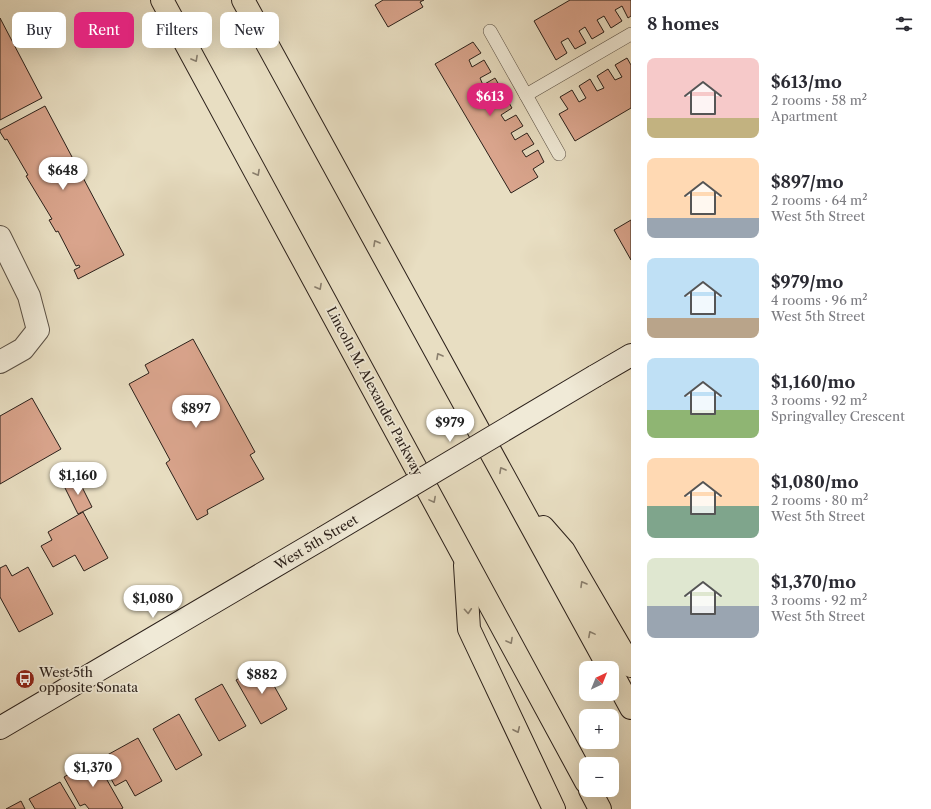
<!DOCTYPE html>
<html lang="en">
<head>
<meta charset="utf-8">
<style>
	body { margin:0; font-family:"Libre Caslon Text",serif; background:#f2f2f3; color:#2b2b33; height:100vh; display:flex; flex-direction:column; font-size:15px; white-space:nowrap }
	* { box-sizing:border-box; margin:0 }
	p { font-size:13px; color:#7c7c81 }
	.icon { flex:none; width:22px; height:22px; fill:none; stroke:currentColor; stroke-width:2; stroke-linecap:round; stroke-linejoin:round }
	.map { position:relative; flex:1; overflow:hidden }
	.sheet { display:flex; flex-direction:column; background:#fff; width:300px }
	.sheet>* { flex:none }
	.guide { position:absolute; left:12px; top:12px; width:380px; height:36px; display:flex; gap:8px }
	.needle { width:26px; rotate:43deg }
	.controls { position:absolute; left:579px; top:661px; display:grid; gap:8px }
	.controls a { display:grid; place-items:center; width:40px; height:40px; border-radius:8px; background:#fff; box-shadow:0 4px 16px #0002; font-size:20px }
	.price { position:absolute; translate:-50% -34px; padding:0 9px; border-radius:14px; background:#fff; color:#222; font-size:13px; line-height:26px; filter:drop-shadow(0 1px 2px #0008) }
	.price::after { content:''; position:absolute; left:50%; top:24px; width:12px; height:9px; margin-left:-6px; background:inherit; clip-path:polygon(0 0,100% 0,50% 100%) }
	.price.selected { background:#db2777; color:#fff }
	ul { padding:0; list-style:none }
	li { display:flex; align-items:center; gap:12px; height:100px; padding:0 16px }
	li span { display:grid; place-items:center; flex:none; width:112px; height:80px; border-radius:8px; color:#555 }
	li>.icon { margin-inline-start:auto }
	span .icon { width:48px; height:48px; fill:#fffc; stroke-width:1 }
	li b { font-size:17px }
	h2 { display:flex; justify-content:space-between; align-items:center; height:48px; padding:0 16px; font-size:17px }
	.pill { padding:0 14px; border-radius:8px; background:#fff; box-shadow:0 4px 16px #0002; font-size:14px; line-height:36px }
	.pill.selected { background:#db2777; color:#fff }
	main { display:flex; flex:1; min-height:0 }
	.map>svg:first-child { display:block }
</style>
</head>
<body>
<main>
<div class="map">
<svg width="631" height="809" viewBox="0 0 631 809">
	<rect width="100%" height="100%" fill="#e8dec2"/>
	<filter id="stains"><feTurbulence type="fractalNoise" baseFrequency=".005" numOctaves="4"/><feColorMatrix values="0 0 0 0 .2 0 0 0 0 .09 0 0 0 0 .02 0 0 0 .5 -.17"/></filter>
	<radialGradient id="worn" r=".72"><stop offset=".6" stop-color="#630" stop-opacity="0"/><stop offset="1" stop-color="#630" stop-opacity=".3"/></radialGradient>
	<g fill="#d9a48c" stroke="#2b201a">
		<path d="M383,0H424L420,2L423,7L388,27L375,5Z"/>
		<path d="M570,0H631V16L628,18L622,6L615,10L622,21L611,28L604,16L597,20L604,32L592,39L585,27L579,31L586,43L575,49L568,38L561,42L567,53L556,60L534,21Z"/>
		<path d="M0,18L42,98L0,120Z"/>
		<path d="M473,42L481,53L469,60L472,67L484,60L491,72L480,78L483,85L495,78L502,90L490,96L494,103L505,96L512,108L501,115L505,121L516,115L523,126L511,133L515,140L527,133L534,144L522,151L526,157L538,150L544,162L533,169L538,177L511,193L435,64Z"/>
		<path d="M627,58L631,65V108L575,141L559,114L568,109L560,97L572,90L579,102L586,98L579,86L590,79L597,91L604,88L597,76L608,69L615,80L622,77L615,65Z"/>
		<path d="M45,106L124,255L78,279L74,270L80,267L79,265L76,266L58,231L56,232L49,220L52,219L49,214L26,176L28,175L7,139L5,140L0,132V130Z"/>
		<path d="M631,220V260L614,230Z"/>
		<path d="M193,339L255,452L250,455L264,479L207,510L208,514L197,520L166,463L170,460L129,384L149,373L145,365Z"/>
		<path d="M32,398L61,449L0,484V416Z"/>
		<path d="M78,479L92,507L78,514L64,486Z"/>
		<path d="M83,512L108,558L84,571L75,555L53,567L41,546L52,540L48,532Z"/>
		<path d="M6,565L12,576L28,567L53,614L19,632L0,597V568Z"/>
		<path d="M263,666L287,709L261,724L236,680Z"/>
		<path d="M222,684L246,726L219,741L195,699Z"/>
		<path d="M179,714L202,755L176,770L153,729Z"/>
		<path d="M138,738L162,781L135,796L126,780L115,786L100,759Z"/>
		<path d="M95,759L123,808L121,809H89L85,804L80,806L64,777Z"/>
		<path d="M60,782L76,809H35L29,799Z"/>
		<path d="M21,801L25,809H6Z"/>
	</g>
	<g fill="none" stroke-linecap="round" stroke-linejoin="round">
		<g stroke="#5a5044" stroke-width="14">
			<g id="lane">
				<path d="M490,31L559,154"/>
				<path d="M526,95L631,34"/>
			</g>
		</g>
		<g stroke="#5a5044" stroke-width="24">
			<path id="street" d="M0,237L29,296L38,330L23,349L0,362"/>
		</g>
		<g stroke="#2b201a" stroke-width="24">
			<g id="secondary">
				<path d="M595,376L631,355"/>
				<path d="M0,728L323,538"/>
			</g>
		</g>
		<g stroke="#2b201a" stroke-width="24">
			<g id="highway">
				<path d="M162,0L586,782"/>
				<path d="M243,0L609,668"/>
				<path d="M543,527L564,551L631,666"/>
				<path d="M465,565L469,629L554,809"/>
				<path d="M612,673L631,708"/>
				<path d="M590,790L600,809"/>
			</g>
		</g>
		<use href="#lane" stroke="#f0ead7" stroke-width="13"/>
		<use href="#street" stroke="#f0ead7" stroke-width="22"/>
		<use href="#secondary" stroke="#f0ead7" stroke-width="22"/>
		<use href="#highway" stroke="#e8dec2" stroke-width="22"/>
		<g stroke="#2b201a" stroke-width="24" stroke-linecap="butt">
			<path id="secondary-bridge" d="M323,538L595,376"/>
		</g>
		<use href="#secondary-bridge" stroke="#f0ead7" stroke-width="22"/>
	</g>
	<defs><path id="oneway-chevron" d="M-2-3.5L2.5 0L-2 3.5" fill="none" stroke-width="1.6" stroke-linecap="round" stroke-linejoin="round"/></defs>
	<g stroke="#8a7f6e">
		<use href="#oneway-chevron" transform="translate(195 59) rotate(61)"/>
		<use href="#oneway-chevron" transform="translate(257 173) rotate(61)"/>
		<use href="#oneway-chevron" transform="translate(376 243) rotate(-119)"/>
		<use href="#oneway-chevron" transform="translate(319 287) rotate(61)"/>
		<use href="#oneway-chevron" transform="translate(439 356) rotate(-119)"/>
		<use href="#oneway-chevron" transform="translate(502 470) rotate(-119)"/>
		<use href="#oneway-chevron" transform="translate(433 500) rotate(62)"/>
		<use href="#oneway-chevron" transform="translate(583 584) rotate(-120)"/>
		<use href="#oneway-chevron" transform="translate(468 611) rotate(86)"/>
		<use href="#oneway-chevron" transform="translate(591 634) rotate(-118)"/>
		<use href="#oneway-chevron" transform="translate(510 641) rotate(61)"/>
		<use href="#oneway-chevron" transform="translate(517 730) rotate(65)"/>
	</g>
	<defs>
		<g id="bus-disc" transform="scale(1)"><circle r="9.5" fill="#8f2418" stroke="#f0ead7"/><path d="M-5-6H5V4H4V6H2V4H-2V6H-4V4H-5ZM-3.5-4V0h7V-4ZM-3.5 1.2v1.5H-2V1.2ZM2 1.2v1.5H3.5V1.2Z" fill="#fff"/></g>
	</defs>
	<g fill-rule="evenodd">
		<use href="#bus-disc" x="25" y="679"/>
	</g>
	<g text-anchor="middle" stroke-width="3.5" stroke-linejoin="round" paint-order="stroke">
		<g font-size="13" fill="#2b201a" stroke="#f0ead7">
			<text transform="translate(375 391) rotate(62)" y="5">Lincoln M. Alexander Parkway</text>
			<text transform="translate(316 542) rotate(-31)" y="5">West 5th Street</text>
		</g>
		<g font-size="13" fill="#2b201a" stroke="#f0ead7" text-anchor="start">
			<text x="39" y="677">West 5th<tspan x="39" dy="15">opposite Sonata</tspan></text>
		</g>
	</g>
	<rect width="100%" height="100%" filter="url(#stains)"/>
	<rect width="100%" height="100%" fill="url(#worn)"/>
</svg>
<div class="controls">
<a><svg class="needle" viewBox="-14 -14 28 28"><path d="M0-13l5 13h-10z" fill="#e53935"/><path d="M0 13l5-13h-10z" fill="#7c7c81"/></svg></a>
<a>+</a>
<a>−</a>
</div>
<b class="price selected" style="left:490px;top:117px">$613</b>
<b class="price" style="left:63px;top:191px">$648</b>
<b class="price" style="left:196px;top:429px">$897</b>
<b class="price" style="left:450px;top:443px">$979</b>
<b class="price" style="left:78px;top:496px">$1,160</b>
<b class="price" style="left:153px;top:619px">$1,080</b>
<b class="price" style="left:262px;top:695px">$882</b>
<b class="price" style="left:93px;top:788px">$1,370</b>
<div class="guide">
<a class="pill">Buy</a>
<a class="pill selected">Rent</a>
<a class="pill">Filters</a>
<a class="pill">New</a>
</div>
</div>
<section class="sheet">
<h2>8 homes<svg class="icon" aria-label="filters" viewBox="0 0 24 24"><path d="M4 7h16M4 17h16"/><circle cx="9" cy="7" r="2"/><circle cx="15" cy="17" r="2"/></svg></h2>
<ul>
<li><span style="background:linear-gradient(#f6c9c9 75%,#c2b280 0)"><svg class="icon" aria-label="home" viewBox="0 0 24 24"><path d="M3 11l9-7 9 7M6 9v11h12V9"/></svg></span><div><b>$613/mo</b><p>2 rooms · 58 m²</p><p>Apartment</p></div></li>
<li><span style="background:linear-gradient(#ffd9b3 75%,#9aa5b1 0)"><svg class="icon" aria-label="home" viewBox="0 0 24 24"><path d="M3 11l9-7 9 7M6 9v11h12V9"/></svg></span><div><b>$897/mo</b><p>2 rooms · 64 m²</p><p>West 5th Street</p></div></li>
<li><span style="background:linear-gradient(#bfe0f5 75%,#b9a48a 0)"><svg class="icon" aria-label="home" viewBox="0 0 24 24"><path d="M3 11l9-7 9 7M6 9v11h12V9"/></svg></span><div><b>$979/mo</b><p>4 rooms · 96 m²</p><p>West 5th Street</p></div></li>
<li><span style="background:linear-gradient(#bfe0f5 65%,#8fb573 0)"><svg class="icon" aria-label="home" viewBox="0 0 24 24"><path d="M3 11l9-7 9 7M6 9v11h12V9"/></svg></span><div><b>$1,160/mo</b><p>3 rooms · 92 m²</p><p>Springvalley Crescent</p></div></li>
<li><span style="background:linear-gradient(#ffd9b3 60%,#7fa58c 0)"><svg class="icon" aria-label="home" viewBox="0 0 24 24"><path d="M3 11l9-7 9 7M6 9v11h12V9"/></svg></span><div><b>$1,080/mo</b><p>2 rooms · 80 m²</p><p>West 5th Street</p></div></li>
<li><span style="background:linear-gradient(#dfe7d0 60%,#9aa5b1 0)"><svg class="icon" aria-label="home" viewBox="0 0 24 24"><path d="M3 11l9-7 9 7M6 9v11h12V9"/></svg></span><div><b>$1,370/mo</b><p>3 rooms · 92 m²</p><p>West 5th Street</p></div></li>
</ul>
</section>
</main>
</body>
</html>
